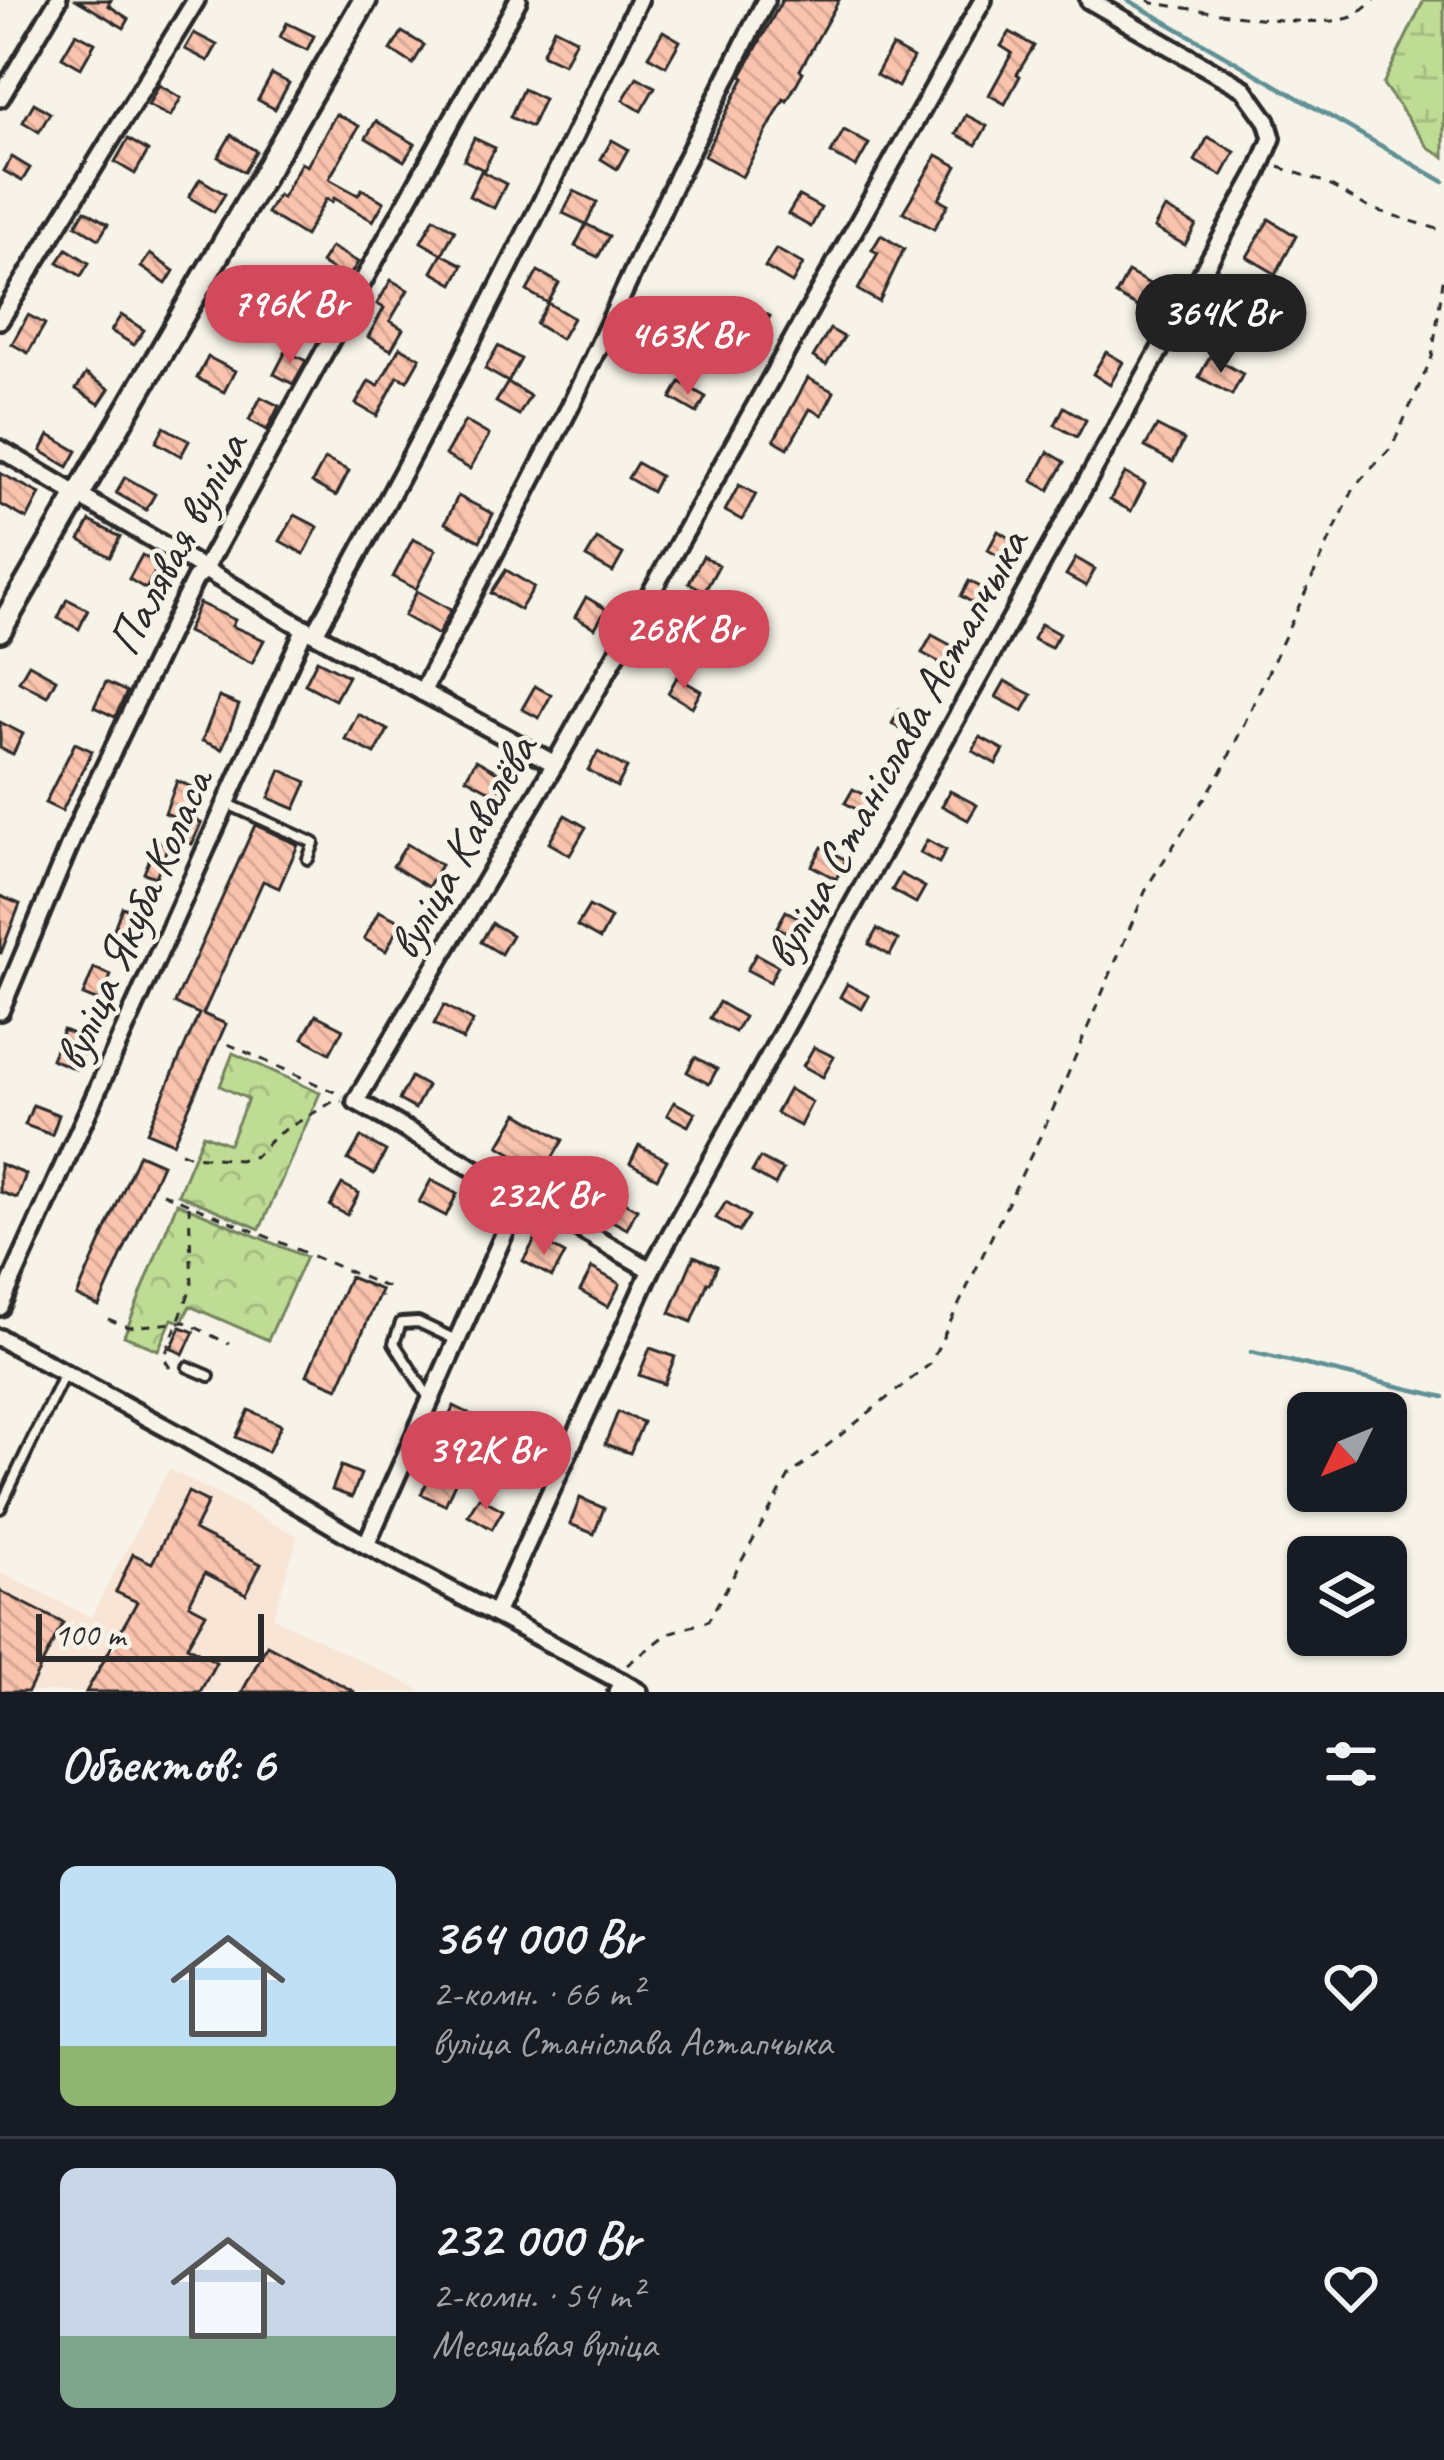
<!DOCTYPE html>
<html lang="ru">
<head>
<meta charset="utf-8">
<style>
	body { margin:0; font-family:Caveat,sans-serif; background:#20242c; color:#f1f3f6; height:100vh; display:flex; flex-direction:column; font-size:45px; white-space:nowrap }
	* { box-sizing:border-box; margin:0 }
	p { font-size:39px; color:#9ea1a6 }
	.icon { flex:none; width:66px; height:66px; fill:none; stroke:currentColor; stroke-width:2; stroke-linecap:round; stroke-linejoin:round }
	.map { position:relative; height:1692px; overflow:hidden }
	.details { display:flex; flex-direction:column; background:#171b24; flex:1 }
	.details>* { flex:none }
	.needle { width:78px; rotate:227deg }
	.tools { position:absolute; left:1287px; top:1392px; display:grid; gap:24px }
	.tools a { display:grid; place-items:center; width:120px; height:120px; border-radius:18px; background:#171b24; box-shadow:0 3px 9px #0004; font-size:60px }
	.scale { position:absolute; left:36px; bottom:30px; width:228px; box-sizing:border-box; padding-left:12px; border:6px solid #2b2b2b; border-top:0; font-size:33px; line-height:42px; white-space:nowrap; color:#2b2b2b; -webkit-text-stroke:9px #f7f3e8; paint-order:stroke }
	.price { position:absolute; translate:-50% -102px; padding:0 27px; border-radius:42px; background:#d1495b; color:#fff; font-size:39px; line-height:78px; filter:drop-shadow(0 3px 6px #0008) }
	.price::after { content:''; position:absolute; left:50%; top:72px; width:36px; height:27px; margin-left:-18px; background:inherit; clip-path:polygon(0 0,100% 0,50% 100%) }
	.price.selected { background:#222; color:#fff }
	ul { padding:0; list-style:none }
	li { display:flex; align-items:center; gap:36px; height:300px; padding:0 60px }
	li+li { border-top:3px solid #363941 }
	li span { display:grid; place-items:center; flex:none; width:336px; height:240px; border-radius:18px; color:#555 }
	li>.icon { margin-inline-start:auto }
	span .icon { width:144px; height:144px; fill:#fffc; stroke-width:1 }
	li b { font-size:51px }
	h2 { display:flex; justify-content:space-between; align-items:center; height:144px; padding:0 60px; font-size:51px }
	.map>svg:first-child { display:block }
</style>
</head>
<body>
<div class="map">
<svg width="1444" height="1692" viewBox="0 0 1444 1692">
	<defs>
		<pattern id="forest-crowns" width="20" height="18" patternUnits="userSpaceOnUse" patternTransform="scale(3)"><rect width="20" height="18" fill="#bedc94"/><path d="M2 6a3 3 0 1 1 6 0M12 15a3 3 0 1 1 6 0" fill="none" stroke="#a3bd80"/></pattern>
		<pattern id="wetland-marsh" width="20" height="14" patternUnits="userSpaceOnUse" patternTransform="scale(3)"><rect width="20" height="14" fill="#bedc94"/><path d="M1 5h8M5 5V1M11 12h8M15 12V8" fill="none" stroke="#a3bd80"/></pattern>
		<pattern id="building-back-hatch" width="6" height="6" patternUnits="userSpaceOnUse" patternTransform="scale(3)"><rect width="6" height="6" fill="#fac3ad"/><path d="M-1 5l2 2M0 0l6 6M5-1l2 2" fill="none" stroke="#d6a895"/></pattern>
	</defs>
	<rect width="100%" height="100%" fill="#f7f3e8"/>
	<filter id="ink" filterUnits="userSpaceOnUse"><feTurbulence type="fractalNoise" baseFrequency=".00833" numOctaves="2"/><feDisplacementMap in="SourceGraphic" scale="24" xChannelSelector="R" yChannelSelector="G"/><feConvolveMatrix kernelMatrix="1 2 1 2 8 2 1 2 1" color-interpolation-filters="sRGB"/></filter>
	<g filter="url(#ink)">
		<path fill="#f8e5d6" d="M169,1469L298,1536L273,1617L424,1692H0V1572L91,1617Z"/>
		<g fill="url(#forest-crowns)" stroke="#748460" stroke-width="3">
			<path d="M233,1053L320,1093L260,1229L178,1194L203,1134L229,1144L248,1099L220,1086Z"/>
			<path d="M177,1203L306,1257L268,1340L190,1306L182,1322L172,1319L158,1350L124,1336Z"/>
		</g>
		<path fill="url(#wetland-marsh)" stroke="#748460" stroke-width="3" d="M1424,0H1444V157L1428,147L1383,84Z"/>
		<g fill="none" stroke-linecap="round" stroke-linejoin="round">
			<g stroke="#609196" stroke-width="4.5">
				<path d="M1128,0L1444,182"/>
				<path d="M1251,1352L1444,1397"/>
			</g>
		</g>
		<g fill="url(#building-back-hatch)" stroke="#2b2b2b" stroke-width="3">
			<path d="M77,0H111L108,5L129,19L124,28Z"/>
			<path d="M782,0H839L800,70L803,72L787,101L784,99L742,177L704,156L744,78L741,76L744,71Z"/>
			<path d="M287,23L314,36L307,50L280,37Z"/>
			<path d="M554,28L576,39L564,64L542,54Z"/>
			<path d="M663,31L680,41L666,66L648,56Z"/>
			<path d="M402,32L424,45L413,64L391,50Z"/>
			<path d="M1010,32L1034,46L1017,74L1020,76L1005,104L989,95L1012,53L1001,46Z"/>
			<path d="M76,33L95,43L81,68L62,57Z"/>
			<path d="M194,33L217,45L208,61L185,49Z"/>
			<path d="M892,46L913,58L898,87L876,75Z"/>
			<path d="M272,74L289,83L275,109L258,100Z"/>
			<path d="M637,77L655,87L641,111L623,100Z"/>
			<path d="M159,85L181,98L170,117L148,105Z"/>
			<path d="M523,89L544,99L531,127L510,117Z"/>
			<path d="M34,103L50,113L39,132L23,122Z"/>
			<path d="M336,114L359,126L329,179L358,195L362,189L384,202L373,221L334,198L332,202L326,199L305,236L267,213L278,195L282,198L301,163L307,166Z"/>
			<path d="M966,115L987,126L976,145L956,134Z"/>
			<path d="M376,121L415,144L404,161L366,138Z"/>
			<path d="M844,130L869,144L856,167L831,153Z"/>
			<path d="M231,135L256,151L244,172L218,157Z"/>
			<path d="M1208,137L1235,152L1222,176L1195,161Z"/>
			<path d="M474,138L495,148L484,170L464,160Z"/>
			<path d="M128,139L148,151L135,174L115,162Z"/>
			<path d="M612,140L628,149L617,169L601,159Z"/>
			<path d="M937,155L957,166L939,199L948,204L934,229L903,212Z"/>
			<path d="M12,157L30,168L22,181L4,171Z"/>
			<path d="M481,171L506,184L494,208L469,196Z"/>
			<path d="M200,179L225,194L214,212L189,197Z"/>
			<path d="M574,191L597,202L586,224L563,213Z"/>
			<path d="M799,196L821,208L811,227L788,214Z"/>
			<path d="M1165,208L1196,225L1185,245L1154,228Z"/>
			<path d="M85,210L108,224L99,239L76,225Z"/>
			<path d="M434,218L455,230L442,254L421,242Z"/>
			<path d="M1269,219L1296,236L1276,274L1247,257Z"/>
			<path d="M586,224L609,236L598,257L575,246Z"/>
			<path d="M881,235L904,249L879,302L858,290L878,253L872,250Z"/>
			<path d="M331,247L358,262L348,279L321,263Z"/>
			<path d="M67,249L89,263L81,276L58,262Z"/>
			<path d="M776,249L803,264L792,283L765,267Z"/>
			<path d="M150,254L174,271L166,284L141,267Z"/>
			<path d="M442,254L463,265L453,284L432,272Z"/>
			<path d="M538,271L559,283L548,303L527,291Z"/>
			<path d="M1128,272L1157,288L1145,311L1116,295Z"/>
			<path d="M240,273L260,281L239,333L219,325Z"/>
			<path d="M391,280L408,290L390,321L403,329L391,350L368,337L384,308L377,304Z"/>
			<path d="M313,292L335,305L323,327L301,314Z"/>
			<path d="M548,303L573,318L561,339L536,324Z"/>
			<path d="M751,306L770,316L757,339L739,328Z"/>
			<path d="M28,315L45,324L28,353L12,344Z"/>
			<path d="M121,315L144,330L134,345L111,331Z"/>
			<path d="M830,329L844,337L826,365L813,357Z"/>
			<path d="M498,346L521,359L508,382L485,369Z"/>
			<path d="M400,347L420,358L407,381L398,376L377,416L356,404L369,381L378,386Z"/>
			<path d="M286,351L306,361L293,384L274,374Z"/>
			<path d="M1106,352L1123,362L1110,385L1093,374Z"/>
			<path d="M1210,356L1243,374L1232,395L1199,377Z"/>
			<path d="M208,357L235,371L224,392L197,378Z"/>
			<path d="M86,374L109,389L99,404L76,389Z"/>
			<path d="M808,378L834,392L822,415L810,409L788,448L774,440Z"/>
			<path d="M508,382L530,396L519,415L496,402Z"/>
			<path d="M680,382L706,397L697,413L671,398Z"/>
			<path d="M261,397L279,406L267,430L249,420Z"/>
			<path d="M1064,407L1086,420L1077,437L1055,425Z"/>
			<path d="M465,421L489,435L470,469L445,455Z"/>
			<path d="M1157,426L1184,440L1173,462L1145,447Z"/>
			<path d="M164,427L189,441L181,456L156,442Z"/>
			<path d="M49,435L77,451L68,467L41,451Z"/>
			<path d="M1048,452L1065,462L1049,490L1032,481Z"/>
			<path d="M325,459L349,471L336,496L312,483Z"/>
			<path d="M637,463L660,476L652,492L628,478Z"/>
			<path d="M0,473L40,494L27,519L0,504Z"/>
			<path d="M1125,473L1145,484L1131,511L1110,500Z"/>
			<path d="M125,477L155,494L146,510L116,493Z"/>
			<path d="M739,485L756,494L742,520L725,511Z"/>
			<path d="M458,496L493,514L480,541L445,523Z"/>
			<path d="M295,515L318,527L304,554L280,541Z"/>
			<path d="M90,521L120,537L110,557L80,540Z"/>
			<path d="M998,531L1018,543L1008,562L988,550Z"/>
			<path d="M413,539L436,550L416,589L393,577Z"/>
			<path d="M597,539L623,554L613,572L586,557Z"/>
			<path d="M142,555L159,564L146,589L129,579Z"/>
			<path d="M703,556L719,565L705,591L689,583Z"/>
			<path d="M1076,558L1095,569L1086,586L1066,575Z"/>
			<path d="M506,570L534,587L520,610L491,593Z"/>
			<path d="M969,581L990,592L982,608L961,596Z"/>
			<path d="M417,591L451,610L438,635L404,616Z"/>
			<path d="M586,597L606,609L595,628L575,617Z"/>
			<path d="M67,599L88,610L79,629L58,618Z"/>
			<path d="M199,603L235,620L232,626L264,640L252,663L187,632Z"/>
			<path d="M1041,624L1059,634L1051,648L1033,639Z"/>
			<path d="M669,627L689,638L679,654L660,643Z"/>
			<path d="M932,635L958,649L948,667L922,653Z"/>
			<path d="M317,660L348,676L335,700L305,684Z"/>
			<path d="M29,664L56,679L47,696L19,681Z"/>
			<path d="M677,677L701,691L692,707L668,693Z"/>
			<path d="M1005,681L1032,695L1023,711L996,697Z"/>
			<path d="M106,682L127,692L115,717L94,707Z"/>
			<path d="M535,686L551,695L539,718L522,709Z"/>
			<path d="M219,697L239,705L222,749L202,741Z"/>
			<path d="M900,709L923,722L915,737L892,724Z"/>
			<path d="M358,714L388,730L375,754L345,739Z"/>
			<path d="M0,722L23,734L13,754L0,748Z"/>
			<path d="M980,737L1004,750L996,764L973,751Z"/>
			<path d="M75,743L92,751L62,811L45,803Z"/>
			<path d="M598,752L627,768L617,787L588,770Z"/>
			<path d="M476,760L506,777L496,794L466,778Z"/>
			<path d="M281,770L307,782L295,809L269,798Z"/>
			<path d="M177,781L198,789L187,816L201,823L192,844L174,836L180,819L165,813Z"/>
			<path d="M853,789L875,801L867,815L845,803Z"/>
			<path d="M950,791L977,805L968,820L942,806Z"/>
			<path d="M565,815L586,827L570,855L549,843Z"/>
			<path d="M255,825L298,845L279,888L263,881L203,1014L226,1024L173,1143L147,1132L199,1014L175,1003Z"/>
			<path d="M927,840L946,850L939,863L920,853Z"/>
			<path d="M157,841L168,845L156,877L144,873Z"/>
			<path d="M407,844L441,865L428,887L393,866Z"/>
			<path d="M822,847L846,860L836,879L812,866Z"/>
			<path d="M901,874L925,887L916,903L892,890Z"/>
			<path d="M0,896L20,904L1,953H0Z"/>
			<path d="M589,906L611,918L600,939L577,926Z"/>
			<path d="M122,907L138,913L129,935L114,929Z"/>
			<path d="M379,911L401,922L386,951L364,939Z"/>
			<path d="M786,911L809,923L800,939L777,927Z"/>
			<path d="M492,923L512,935L501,954L481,942Z"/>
			<path d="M877,929L898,940L890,955L869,944Z"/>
			<path d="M756,954L778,966L770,982L747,970Z"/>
			<path d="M94,968L111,975L101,1002L83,995Z"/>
			<path d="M847,984L869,996L862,1009L840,997Z"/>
			<path d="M719,1002L744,1017L735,1032L710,1018Z"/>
			<path d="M444,1005L473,1021L463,1040L434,1024Z"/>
			<path d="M316,1015L343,1029L330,1053L303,1038Z"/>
			<path d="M63,1030L88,1040L76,1069L51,1059Z"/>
			<path d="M814,1047L834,1057L823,1077L803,1066Z"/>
			<path d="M695,1057L717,1069L709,1084L687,1072Z"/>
			<path d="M411,1077L427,1086L415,1109L399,1100Z"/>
			<path d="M789,1089L812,1102L800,1126L776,1113Z"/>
			<path d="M674,1102L695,1113L688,1126L667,1115Z"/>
			<path d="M33,1105L59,1115L52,1135L25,1125Z"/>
			<path d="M518,1113L563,1140L544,1172L499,1146Z"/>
			<path d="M361,1137L386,1151L374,1174L348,1160Z"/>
			<path d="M639,1145L667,1160L657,1178L630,1163Z"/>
			<path d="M139,1154L162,1164L99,1306L77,1296Z"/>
			<path d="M760,1158L783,1170L775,1185L752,1172Z"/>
			<path d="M0,1164L26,1174L17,1198L0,1192Z"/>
			<path d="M431,1180L457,1194L446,1216L419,1202Z"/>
			<path d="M342,1184L359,1193L347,1215L330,1206Z"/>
			<path d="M605,1192L637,1209L627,1229L594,1211Z"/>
			<path d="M726,1202L749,1216L739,1232L716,1218Z"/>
			<path d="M536,1238L565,1254L552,1277L523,1261Z"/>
			<path d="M694,1256L717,1266L710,1283L708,1282L692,1322L670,1313Z"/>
			<path d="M592,1268L620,1284L608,1307L580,1291Z"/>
			<path d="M349,1277L381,1290L338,1388L307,1375Z"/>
			<path d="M181,1327L194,1332L183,1354L171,1348Z"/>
			<path d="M650,1348L675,1357L664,1384L639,1375Z"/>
			<path d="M454,1406L480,1419L471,1437L445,1424Z"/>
			<path d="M249,1410L281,1425L268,1452L236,1437Z"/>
			<path d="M618,1412L643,1422L630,1453L605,1444Z"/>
			<path d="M525,1432L549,1446L535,1471L511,1457Z"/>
			<path d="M341,1466L361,1474L352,1497L332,1490Z"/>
			<path d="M432,1472L455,1483L445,1505L421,1494Z"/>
			<path d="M188,1492L208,1502L194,1530L261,1564L246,1594L205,1573L189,1604L206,1613L187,1646L216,1662L200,1692H86L137,1602L116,1592L133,1554L152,1563Z"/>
			<path d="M479,1497L503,1510L492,1529L468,1515Z"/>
			<path d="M580,1498L604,1508L594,1534L570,1524Z"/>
			<path d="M0,1591L63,1623L28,1692H0Z"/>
			<path d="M267,1645L355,1692H242Z"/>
		</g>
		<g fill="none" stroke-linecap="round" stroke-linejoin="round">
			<g stroke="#2b2b2b" stroke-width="16">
				<g id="lane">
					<path d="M228,804L314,843L308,859"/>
					<path d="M188,1367L209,1376"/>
					<path d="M429,1398L394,1343L401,1323L418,1322L456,1340"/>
					<path d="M0,1508L64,1374"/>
				</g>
			</g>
			<g stroke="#2b2b2b" stroke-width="24">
				<g id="street">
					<path d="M0,98L58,0"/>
					<path d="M0,320L196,0"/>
					<path d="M0,449L295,623L555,764"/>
					<path d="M315,633C430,426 538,215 639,0"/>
					<path d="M422,692L570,407L679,173L766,0"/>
					<path d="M0,1011L86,806L185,599L195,579L204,570L518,0"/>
					<path d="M651,1270L356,1101L555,764L983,0"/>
					<path d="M0,1307L305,628"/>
					<path d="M0,1338L183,1437L366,1545L622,1682L617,1692"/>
					<path d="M366,1545L521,1196"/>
					<path d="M495,1614L651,1270L1258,172L1272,138L1267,121L1244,89L1089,0"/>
					<path d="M622,1682L639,1692"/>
				</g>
			</g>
			<g stroke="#2b2b2b" stroke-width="30">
				<path id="secondary" d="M0,630L365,0"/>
			</g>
			<g stroke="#2b2b2b" stroke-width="3" stroke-dasharray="9 9" stroke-linecap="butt">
				<path d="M1148,0L1153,3C1195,9 1316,31 1352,17C1360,13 1368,5 1375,0"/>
				<path d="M1279,167L1324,182L1369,208L1444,231"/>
				<path d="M228,1044L343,1096"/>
				<path d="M181,1152L191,1156L239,1160L256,1156L276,1135L334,1101H342"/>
				<path d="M163,1193L386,1287L382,1297"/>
				<path d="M108,1319L128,1327L185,1322L229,1344"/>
				<path d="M170,1368L164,1358L192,1286L189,1206"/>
				<path d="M627,1665L669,1633L708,1621L789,1476L930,1364L1051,1114L1148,885L1222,771L1355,486L1392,447L1432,357L1444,274"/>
			</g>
			<use href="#lane" stroke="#f7f3e8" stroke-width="8"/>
			<use href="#street" stroke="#f7f3e8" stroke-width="15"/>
			<use href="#secondary" stroke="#f7f3e8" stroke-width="21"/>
		</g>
	</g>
	<g text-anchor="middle" stroke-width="9" stroke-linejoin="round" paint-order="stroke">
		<g font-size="48" fill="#2b2b2b" stroke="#f7f3e8">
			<text transform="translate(176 543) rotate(-62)" y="17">Палявая вуліца</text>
			<text transform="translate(895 748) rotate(-61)" y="17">вуліца Станіслава Астапчыка</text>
			<text transform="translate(461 846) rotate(-60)" y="17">вуліца Кавалёва</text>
			<text transform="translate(132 919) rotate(-66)" y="17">вуліца Якуба Коласа</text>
		</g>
	</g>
</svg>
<div class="tools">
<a><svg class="needle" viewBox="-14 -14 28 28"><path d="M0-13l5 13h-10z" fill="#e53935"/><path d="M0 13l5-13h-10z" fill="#9ea1a6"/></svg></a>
<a><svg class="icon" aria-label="layers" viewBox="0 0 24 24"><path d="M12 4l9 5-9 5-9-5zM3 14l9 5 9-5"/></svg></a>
</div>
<div class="scale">100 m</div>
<b class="price" style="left:290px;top:367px">796K Br</b>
<b class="price selected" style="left:1221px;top:376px">364K Br</b>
<b class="price" style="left:688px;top:398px">463K Br</b>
<b class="price" style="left:684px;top:692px">268K Br</b>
<b class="price" style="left:544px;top:1258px">232K Br</b>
<b class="price" style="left:486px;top:1513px">392K Br</b>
</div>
<section class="details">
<h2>Объектов: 6<svg class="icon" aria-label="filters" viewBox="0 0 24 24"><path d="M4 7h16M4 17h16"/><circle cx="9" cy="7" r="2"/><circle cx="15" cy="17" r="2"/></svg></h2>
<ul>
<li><span style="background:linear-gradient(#bfe0f5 75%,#8fb573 0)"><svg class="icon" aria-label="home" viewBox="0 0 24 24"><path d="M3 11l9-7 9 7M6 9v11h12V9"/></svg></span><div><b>364 000 Br</b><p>2-комн. · 66 m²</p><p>вуліца Станіслава Астапчыка</p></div><svg class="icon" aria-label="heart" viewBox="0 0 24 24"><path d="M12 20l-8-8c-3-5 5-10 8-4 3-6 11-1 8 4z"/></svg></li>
<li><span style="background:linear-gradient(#c9d6e8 70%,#7fa58c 0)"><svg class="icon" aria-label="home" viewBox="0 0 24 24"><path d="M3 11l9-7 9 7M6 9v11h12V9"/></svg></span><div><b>232 000 Br</b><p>2-комн. · 54 m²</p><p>Месяцавая вуліца</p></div><svg class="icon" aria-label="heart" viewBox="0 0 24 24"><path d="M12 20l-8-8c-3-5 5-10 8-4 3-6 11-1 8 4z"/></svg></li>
</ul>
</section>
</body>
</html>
